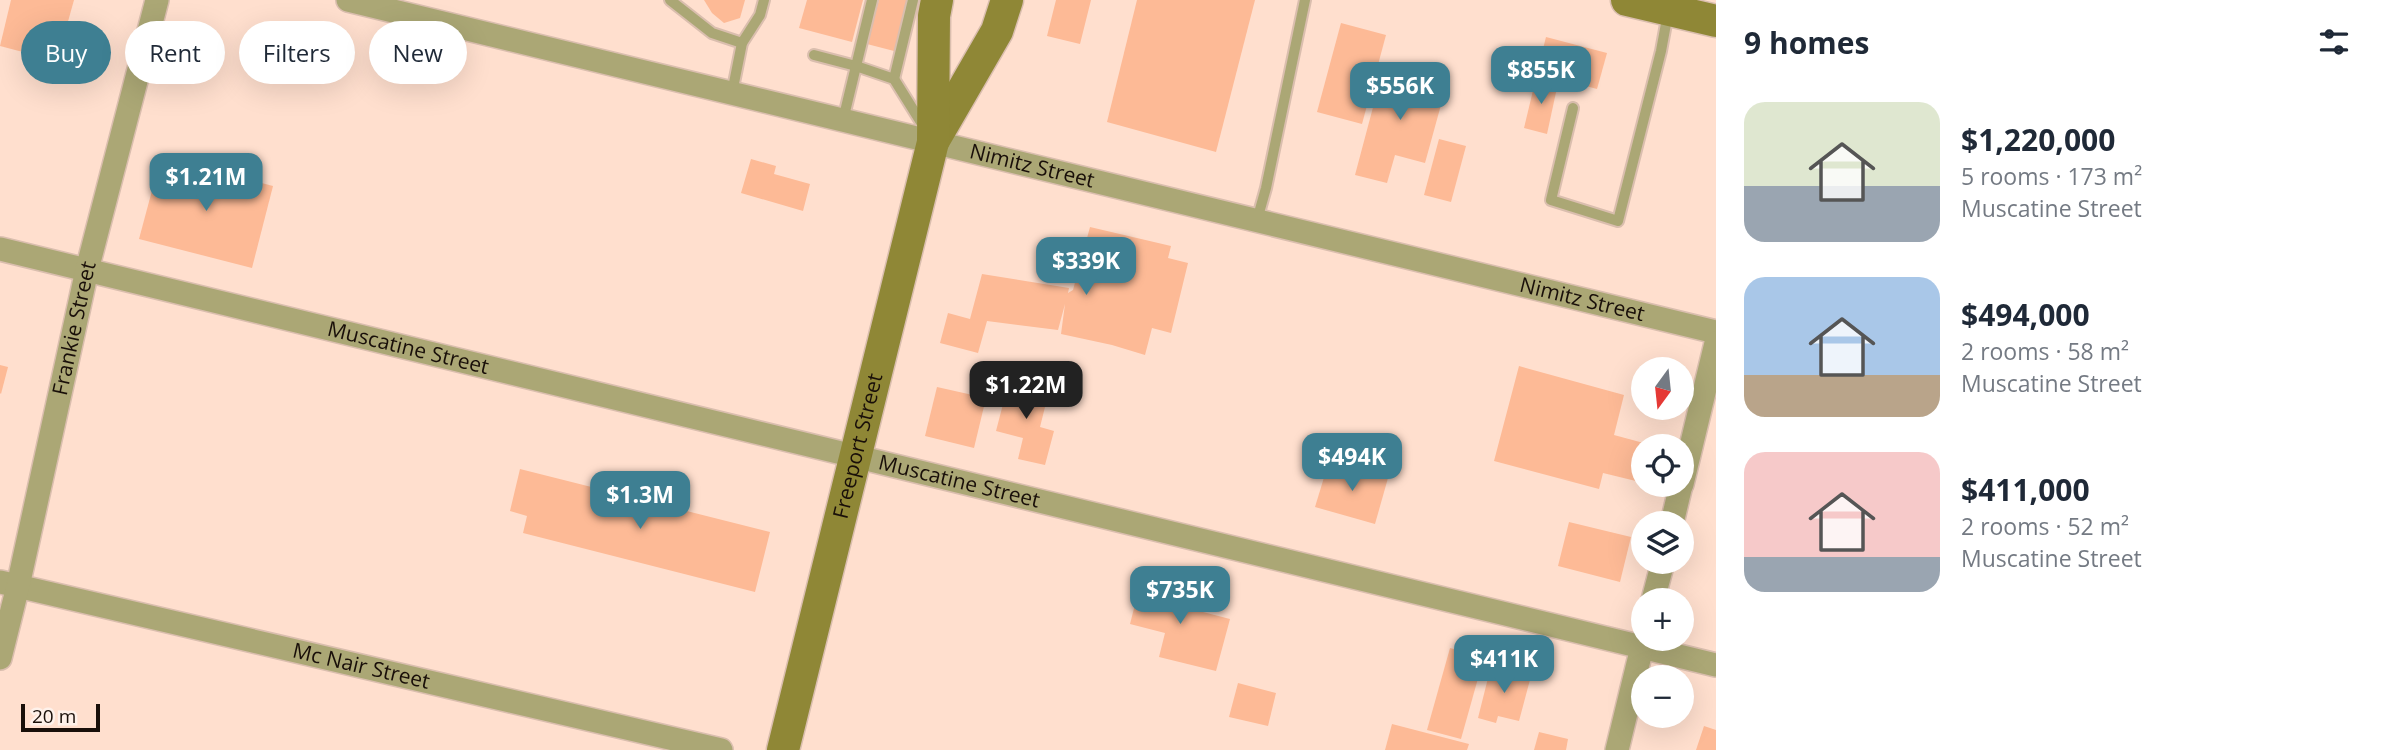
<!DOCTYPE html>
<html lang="en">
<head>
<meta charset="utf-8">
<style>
	body { margin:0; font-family:"Open Sans",sans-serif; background:#f2f2f3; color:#1f2937; height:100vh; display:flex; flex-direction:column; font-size:26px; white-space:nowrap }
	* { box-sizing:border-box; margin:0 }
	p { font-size:23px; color:#747a83 }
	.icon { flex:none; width:38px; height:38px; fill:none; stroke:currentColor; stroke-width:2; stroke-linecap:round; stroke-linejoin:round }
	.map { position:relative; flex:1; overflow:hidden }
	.sheet { display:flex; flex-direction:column; background:#fff; width:665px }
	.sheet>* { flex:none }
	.guide { position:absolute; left:21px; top:21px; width:665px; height:63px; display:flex; gap:14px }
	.needle { width:46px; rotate:195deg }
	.tools { position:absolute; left:1631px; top:357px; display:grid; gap:14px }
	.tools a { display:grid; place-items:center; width:63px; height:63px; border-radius:50%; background:#fff; box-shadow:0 7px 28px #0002; font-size:35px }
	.scale { position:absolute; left:21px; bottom:18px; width:79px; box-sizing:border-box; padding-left:7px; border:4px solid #190f09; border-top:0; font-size:19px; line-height:24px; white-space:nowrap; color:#190f09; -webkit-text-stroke:5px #fef1ea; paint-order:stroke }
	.price { position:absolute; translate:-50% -60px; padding:0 16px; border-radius:14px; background:#3e7f92; color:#fff; font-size:23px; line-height:46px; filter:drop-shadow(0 2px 4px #0008) }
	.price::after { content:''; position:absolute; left:50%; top:42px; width:21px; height:16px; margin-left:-10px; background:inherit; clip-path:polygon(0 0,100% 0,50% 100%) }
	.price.current { background:#222; color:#fff }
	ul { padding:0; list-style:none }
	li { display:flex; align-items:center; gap:21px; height:175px; padding:0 28px }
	li span { display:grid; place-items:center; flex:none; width:196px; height:140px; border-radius:21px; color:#555 }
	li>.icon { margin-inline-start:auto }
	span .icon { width:84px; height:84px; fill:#fffc; stroke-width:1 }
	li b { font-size:30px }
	h2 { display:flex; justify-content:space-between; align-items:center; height:84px; padding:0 28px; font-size:30px }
	.tag { padding:0 24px; border-radius:32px; background:#fff; box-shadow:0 7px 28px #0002; font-size:24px; line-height:63px }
	.tag.current { background:#3e7f92; color:#fff }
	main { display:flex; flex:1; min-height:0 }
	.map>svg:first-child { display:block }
</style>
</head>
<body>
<main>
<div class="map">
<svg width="1716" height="750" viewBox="0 0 1716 750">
	<rect width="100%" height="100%" fill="#ffdfce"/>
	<g fill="#fdba96">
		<path d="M11,0H74L57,61L0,46Z"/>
		<path d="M704,0H745L740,18L724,23L712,13Z"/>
		<path d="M807,0H863L852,42L799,28Z"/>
		<path d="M879,0H907L894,51L867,44Z"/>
		<path d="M1056,0H1091L1080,44L1047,36Z"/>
		<path d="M1137,0H1255L1216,152L1107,122Z"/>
		<path d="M1341,23L1386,35L1362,124L1317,112Z"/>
		<path d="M1546,37L1607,53L1597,89L1537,73Z"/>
		<path d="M1384,66L1447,83L1425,163L1395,155L1387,183L1355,175Z"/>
		<path d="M1536,78L1558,83L1547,134L1524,128Z"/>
		<path d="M1439,139L1466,146L1451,202L1424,195Z"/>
		<path d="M161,157L273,186L252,268L139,239Z"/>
		<path d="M751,159L776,166L774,174L810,184L803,211L741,193Z"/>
		<path d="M1090,227L1171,246L1168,258L1188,263L1171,333L1152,328L1145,355L1112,345L1061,334L1065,304L1058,330L987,321L978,353L940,343L948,313L970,319L982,274L1069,288L1068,293L1073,290Z"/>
		<path d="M0,365L8,367L1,394L0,393Z"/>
		<path d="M1519,366L1624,395L1614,435L1651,445L1643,446V469L1640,482L1603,473L1599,489L1494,461Z"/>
		<path d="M1009,381L1049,391L1040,427L1054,431L1045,465L1018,459L1023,438L996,431Z"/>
		<path d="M937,387L986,398L974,448L925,436Z"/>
		<path d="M1329,461L1388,478L1375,524L1315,507Z"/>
		<path d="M520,469L770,532L755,592L523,533L527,516L510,511Z"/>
		<path d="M1569,522L1631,537L1620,582L1558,566Z"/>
		<path d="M1142,577L1180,587L1176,605L1230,619L1216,671L1159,657L1165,633L1130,624Z"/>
		<path d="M1450,648L1484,657L1461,739L1427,730Z"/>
		<path d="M1491,666L1531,676L1519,721L1498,716L1496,723L1478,718Z"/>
		<path d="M1238,683L1276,693L1268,726L1229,717Z"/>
		<path d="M1392,724L1469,744L1467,750H1385Z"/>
		<path d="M1704,726L1716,730V750H1696Z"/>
		<path d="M1539,732L1568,739L1566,750H1534Z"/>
	</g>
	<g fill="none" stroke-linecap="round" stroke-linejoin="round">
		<g stroke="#dabeae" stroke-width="14">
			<g id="service">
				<path d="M670,0L712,33L742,43"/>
				<path d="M814,55L856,66L894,79L924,127"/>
				<path d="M894,79L913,0"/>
				<path d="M732,93L742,43L760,15L764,0"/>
				<path d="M1573,108L1551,200L1618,221L1661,51L1668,13"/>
				<path d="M843,120L872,0"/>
				<path d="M1257,220L1266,188L1305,0"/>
			</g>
		</g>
		<g stroke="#dabeae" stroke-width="26">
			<g id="minor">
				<path id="s1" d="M348,0L1716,332"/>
				<path id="s2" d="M0,249L1716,665"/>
				<path d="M1682,484L1716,343"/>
				<path d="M1672,523L1681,485"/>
				<path id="s3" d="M0,582L721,750"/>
				<path d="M1653,600L1663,562"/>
				<path id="s4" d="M0,658L18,586L87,270L157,0"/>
				<path d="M1617,750L1644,639"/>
			</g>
		</g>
		<g stroke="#dabeae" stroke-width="35">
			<g id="secondary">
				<path d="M1627,0L1716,21"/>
				<path d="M934,140L997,31L1007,0"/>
				<path id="s5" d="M783,750L933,142L934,16L937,0"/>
			</g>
		</g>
		<use href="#service" stroke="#aba775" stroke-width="10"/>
		<use href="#minor" stroke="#aba775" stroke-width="23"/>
		<use href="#secondary" stroke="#8f8736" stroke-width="32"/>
	</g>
	<g text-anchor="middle" stroke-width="5" stroke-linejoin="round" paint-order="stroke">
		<g font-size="21" fill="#190f09" stroke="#fef1ea">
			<text dy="7" stroke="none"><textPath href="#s1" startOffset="704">Nimitz Street</textPath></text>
			<text dy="7" stroke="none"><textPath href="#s1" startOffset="1270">Nimitz Street</textPath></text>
			<text dy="7" stroke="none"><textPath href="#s4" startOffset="338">Frankie Street</textPath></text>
			<text dy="7" stroke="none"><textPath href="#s2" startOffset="420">Muscatine Street</textPath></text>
			<text dy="7" stroke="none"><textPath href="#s5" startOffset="313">Freeport Street</textPath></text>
			<text dy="7" stroke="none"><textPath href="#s2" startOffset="987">Muscatine Street</textPath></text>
			<text dy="7" stroke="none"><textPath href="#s3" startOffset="371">Mc Nair Street</textPath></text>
		</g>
	</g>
</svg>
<div class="tools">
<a><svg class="needle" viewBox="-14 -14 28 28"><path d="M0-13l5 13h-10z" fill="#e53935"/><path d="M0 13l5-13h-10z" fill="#747a83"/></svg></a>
<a><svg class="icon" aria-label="locate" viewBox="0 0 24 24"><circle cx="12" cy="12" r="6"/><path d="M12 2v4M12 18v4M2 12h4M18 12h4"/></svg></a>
<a><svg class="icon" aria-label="layers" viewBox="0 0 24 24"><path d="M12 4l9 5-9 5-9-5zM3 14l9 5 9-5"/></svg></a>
<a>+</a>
<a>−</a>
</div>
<div class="scale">20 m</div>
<b class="price" style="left:1541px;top:106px">$855K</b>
<b class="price" style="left:1400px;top:122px">$556K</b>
<b class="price" style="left:206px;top:213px">$1.21M</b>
<b class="price" style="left:1086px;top:297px">$339K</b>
<b class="price current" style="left:1026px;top:421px">$1.22M</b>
<b class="price" style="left:1352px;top:493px">$494K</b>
<b class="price" style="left:640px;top:531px">$1.3M</b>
<b class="price" style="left:1180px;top:626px">$735K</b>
<b class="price" style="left:1504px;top:695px">$411K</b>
<div class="guide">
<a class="tag current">Buy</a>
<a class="tag">Rent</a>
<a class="tag">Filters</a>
<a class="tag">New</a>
</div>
</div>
<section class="sheet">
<h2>9 homes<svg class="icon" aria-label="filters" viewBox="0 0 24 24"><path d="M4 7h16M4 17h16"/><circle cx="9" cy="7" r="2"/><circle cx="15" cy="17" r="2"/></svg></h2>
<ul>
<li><span style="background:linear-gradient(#dfe7d0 60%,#9aa5b1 0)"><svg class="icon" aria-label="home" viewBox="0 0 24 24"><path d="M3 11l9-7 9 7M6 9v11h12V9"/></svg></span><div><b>$1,220,000</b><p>5 rooms · 173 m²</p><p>Muscatine Street</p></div></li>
<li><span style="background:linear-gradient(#a9c7e8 70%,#b9a48a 0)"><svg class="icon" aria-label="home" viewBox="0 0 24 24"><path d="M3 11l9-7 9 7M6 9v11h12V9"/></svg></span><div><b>$494,000</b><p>2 rooms · 58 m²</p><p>Muscatine Street</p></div></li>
<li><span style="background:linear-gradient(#f6c9c9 75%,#9aa5b1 0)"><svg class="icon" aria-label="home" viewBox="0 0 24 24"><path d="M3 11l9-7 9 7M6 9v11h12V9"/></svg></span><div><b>$411,000</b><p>2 rooms · 52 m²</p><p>Muscatine Street</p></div></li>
</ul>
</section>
</main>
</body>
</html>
